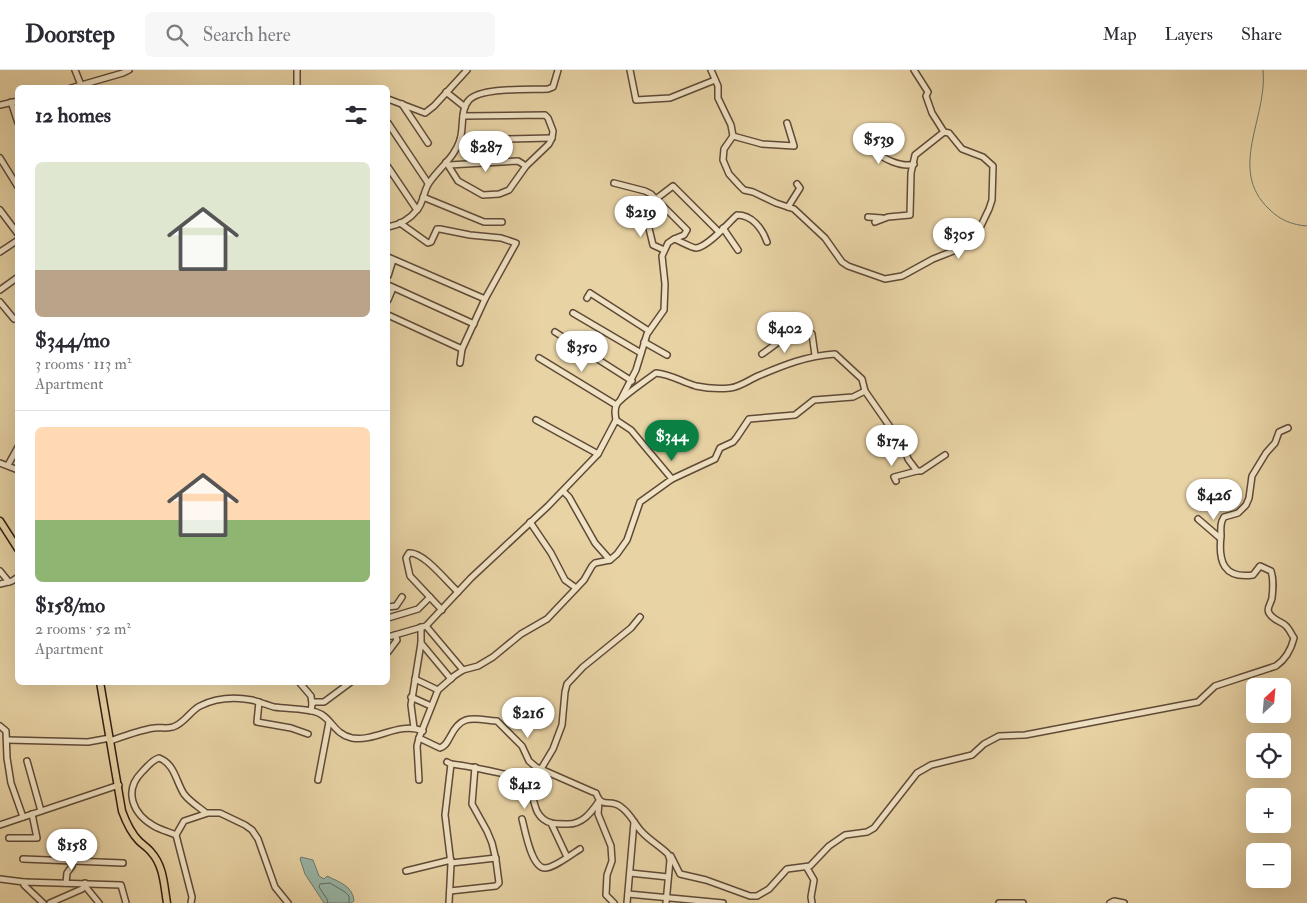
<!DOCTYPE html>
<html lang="en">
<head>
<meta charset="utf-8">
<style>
	body { margin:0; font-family:"IM FELL Double Pica",serif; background:#f7f7f7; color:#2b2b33; height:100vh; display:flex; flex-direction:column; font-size:19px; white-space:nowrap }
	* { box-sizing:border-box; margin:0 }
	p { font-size:16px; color:#7c7c81 }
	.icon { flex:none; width:28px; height:28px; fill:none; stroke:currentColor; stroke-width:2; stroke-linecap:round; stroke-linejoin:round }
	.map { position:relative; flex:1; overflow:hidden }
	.details { position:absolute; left:15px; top:15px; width:375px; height:600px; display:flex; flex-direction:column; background:#fff; border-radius:8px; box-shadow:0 5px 20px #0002 }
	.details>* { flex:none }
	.needle { width:32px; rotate:26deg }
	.fabs { position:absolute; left:1246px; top:608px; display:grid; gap:10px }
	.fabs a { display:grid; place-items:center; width:45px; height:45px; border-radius:8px; background:#fff; box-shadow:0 5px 20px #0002; font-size:25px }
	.price { position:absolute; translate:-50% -42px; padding:0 11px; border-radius:18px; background:#fff; color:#222; font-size:16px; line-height:32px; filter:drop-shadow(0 1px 2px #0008) }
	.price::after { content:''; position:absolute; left:50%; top:30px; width:15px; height:11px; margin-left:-8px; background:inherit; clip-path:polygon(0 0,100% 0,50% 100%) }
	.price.selected { background:#0b8043; color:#fff }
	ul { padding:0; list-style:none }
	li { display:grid; align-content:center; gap:10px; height:265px; padding:0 20px }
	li+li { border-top:1px solid #e1e1e2 }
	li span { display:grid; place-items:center; height:155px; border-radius:8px; color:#555 }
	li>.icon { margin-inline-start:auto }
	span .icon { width:90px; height:90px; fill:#fffc; stroke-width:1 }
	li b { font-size:21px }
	h2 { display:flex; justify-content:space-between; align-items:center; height:60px; padding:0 20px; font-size:21px }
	header { display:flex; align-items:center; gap:30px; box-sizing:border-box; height:70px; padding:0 25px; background:#fff; border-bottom:1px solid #e1e1e2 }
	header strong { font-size:24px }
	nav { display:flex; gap:28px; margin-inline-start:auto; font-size:18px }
	.search { width:350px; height:45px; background:#f7f7f7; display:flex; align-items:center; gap:12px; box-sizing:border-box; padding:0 18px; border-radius:8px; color:#7c7c81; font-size:19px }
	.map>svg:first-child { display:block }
</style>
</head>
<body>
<header>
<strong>Doorstep</strong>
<div class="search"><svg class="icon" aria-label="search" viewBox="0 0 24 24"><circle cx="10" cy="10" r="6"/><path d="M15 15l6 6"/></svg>Search here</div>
<nav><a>Map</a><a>Layers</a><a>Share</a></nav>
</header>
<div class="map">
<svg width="1307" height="833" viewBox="0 0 1307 833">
	<rect width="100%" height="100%" fill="#e8d3a5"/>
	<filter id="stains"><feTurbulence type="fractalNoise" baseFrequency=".004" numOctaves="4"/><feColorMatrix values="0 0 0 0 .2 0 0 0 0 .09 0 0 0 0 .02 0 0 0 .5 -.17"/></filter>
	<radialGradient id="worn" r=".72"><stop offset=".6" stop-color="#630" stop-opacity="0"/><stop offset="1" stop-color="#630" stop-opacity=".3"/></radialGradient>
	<path fill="#97b7a9" stroke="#6e796d" d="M301,787L313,790L319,806L324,809L327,806C339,812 353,816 354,831L351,833H324L305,804L300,789Z"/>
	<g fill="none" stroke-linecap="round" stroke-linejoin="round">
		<path stroke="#646a5e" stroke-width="1" d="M328,833L327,829L319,817L320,814L330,813L345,822L349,826V833"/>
		<path stroke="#6e796d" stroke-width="1" d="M1263,0C1268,48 1227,99 1269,139C1280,150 1292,155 1307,156"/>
		<g stroke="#5f4a37" stroke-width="8">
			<g id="minor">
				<path d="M75,0L81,15"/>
				<path d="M297,0V18"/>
				<path d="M630,0L636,30L670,28L715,10"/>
				<path d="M711,0L718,16V28L731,55L733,66L724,79L723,90L729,104L740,116L744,120L753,122L776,133L794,139L825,168L842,192L848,196L885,209L902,206L933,189L961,178L977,164L989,139L992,130L993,96L983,87L962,79L949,63L944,62L932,43L926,26L928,22L914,0"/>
				<path d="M71,18L123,3L129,0"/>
				<path d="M446,22L465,37"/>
				<path d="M388,29L425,43L434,36L467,0"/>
				<path d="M11,32L18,53"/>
				<path d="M402,34L428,73"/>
				<path d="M0,35L18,31"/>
				<path d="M388,53L428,113"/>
				<path d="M868,59C870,65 871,74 874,79C881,89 903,98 914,94"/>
				<path d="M733,66L762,74L794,76L787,53"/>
				<path d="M460,70L552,68"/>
				<path d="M0,88L18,117"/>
				<path d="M446,92L458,111L483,125L499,124L509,120L526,96L549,74L552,68L553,61L548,48L545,45L463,46"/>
				<path d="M449,95L518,91L526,96"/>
				<path d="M388,97L417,140"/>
				<path d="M614,113L645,121L651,124L687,160L684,165L674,169"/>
				<path d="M423,127L484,152H502"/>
				<path d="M656,129L673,116L719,162"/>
				<path d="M788,137L800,118L797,114"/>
				<path d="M626,139L644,143L647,150L653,175L664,180"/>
				<path d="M0,140L18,164"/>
				<path d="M868,147L882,148"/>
				<path d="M629,151L630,140"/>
				<path d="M875,152L888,147L910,145L911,103L915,85L944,62"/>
				<path d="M400,153L428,173L431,172L437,159H440L470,165L501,168L516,173L485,229L462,279L460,293"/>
				<path d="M388,157C399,155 410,149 417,140C424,132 423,122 429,113C439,98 455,87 460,70C464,57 460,40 469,30C482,17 529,20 548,19L553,17L558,0"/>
				<path d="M723,158L738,180"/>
				<path d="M0,182L18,170"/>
				<path d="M388,187L485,229"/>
				<path d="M388,206L393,190"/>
				<path d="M388,215L474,254"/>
				<path d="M0,220L18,207"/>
				<path d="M587,228L590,223L649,261"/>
				<path d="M388,230L393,218"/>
				<path d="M0,232L14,249"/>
				<path d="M573,243L641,283"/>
				<path d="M388,245L462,279"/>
				<path d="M555,262L632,311"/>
				<path d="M644,272L667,285"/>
				<path d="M762,284C774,276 799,253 812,264L815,285"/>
				<path d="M539,288L616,335"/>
				<path d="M621,329L636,300L647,264L664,240L665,214L662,186L668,173L674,169C680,171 692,178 696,178C708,177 728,153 737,145C752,145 762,158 767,172"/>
				<path d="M536,350L598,384"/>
				<path d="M616,350C615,344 614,339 617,334C620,329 649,308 656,303C670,304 682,312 696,316C705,318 720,319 730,318C740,317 749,310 758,306C784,295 806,286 835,284L862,309L865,321L904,377L908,389L917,401H921L945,385"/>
				<path d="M0,393L18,400"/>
				<path d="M8,395L18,377"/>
				<path d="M672,409L715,389L720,378L733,372L737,367L749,349L795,345L814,330L853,327L865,321"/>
				<path d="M896,411L894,407L917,401"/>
				<path d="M563,421L569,427L595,473L610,490"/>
				<path d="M1198,449L1220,468"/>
				<path d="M530,452L551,483L565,510L576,518"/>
				<path d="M0,501L9,512"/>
				<path d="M0,514L12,511L18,507"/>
				<path d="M388,537L396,536L402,527"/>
				<path d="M442,540L410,506L406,488L409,483C423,481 447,512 458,522"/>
				<path d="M388,548L418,539L430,527"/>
				<path d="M426,556L463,600"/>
				<path d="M388,567L426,556L471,508L548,436L598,384L616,350L631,360L672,409L640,432L627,470L617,484L610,490L595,493L592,496L584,510L547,549L521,564L493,587L478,596L463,600L454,606L438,620L419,668L440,678C446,676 447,672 450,667C462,643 473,649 497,651L522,676L529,691L536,697L593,722L596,723C602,740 610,728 621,737C630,743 634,753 641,761C649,770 660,776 668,784L670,790L666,833"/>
				<path d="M421,573L451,609"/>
				<path d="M388,582L397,570L395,565"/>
				<path d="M415,609L438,620"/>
				<path d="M299,612L311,626L312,634"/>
				<path d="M411,627L431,636"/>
				<path d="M259,632L257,652L291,658L308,664"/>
				<path d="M311,641L312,634L314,632H324L351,612"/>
				<path d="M0,656L6,661L7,688L11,713L23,747"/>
				<path d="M414,658L411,635L421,573V557"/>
				<path d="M7,670L88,672L110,668"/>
				<path d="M110,671C124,666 140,660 154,658C160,657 167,659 173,657C184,654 190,641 200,636C216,628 235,627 252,630C260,632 267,635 274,637C288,639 303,638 316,642C332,647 333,664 352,668C376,672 399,651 423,661"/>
				<path d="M27,691L41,741"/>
				<path d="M447,692L451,694C469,696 486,700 504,704C510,706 517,703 522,706C538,715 527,746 551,753C555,754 562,754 566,754C582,755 591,743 599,731"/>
				<path d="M541,699L553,679L562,655L565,622L567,614L583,597L631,558L640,547"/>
				<path d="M318,710L329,652"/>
				<path d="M419,710L417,676L419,668"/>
				<path d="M599,732L598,744L611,776L612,791L607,805L606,825L614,833"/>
				<path d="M522,749C525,759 531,798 545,798C554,798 572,784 580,779"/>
				<path d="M551,753L567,787"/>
				<path d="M0,755L119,715"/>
				<path d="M176,765C169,762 161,760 154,756C133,744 123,721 142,702C147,697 152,690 159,688C175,694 176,712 184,724C190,732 199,737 206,743"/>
				<path d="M9,768H37L32,744"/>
				<path d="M671,786L680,804L706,810L750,826H757L769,819L787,799L810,796L829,776L845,765L867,762L874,758L917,703L931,695L972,685L984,674L999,666L1025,665L1198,632L1215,616L1276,596C1286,589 1291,580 1294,568C1291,564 1289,558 1285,555C1280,551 1273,550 1269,543C1266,538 1271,534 1272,528C1273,519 1274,510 1271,501L1260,496L1253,505C1224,509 1218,492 1221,466C1221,461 1220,456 1222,451L1224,447L1238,443L1246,435L1249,428L1252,406L1266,383L1275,373L1279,362L1288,358"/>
				<path d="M23,789L123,793"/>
				<path d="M451,793L496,788"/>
				<path d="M807,798L814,810L811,827L812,833"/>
				<path d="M406,801L451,790"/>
				<path d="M630,803L668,807"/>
				<path d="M0,809L24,812"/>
				<path d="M66,813L67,803L72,796L71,791"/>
				<path d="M85,816L99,833"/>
				<path d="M450,821L496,816L499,813L496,790L492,773L487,761L472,734L475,697"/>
				<path d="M628,824L723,833"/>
				<path d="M43,833L24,815V812L121,815L126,833"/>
				<path d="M50,833L82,819L85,816V813"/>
				<path d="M191,833L192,827L176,765L184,751L208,743H220L245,755L252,760L258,769L275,817L288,833"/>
				<path d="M449,833L451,794L445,745L451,694"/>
				<path d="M627,833L634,752"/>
				<path d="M999,833H1023"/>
				<path d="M1110,833L1114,831L1124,833"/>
			</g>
		</g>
		<g stroke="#311d12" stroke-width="9">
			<g id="major">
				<path d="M0,451L18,479"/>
				<path d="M100,612L122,741C126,752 131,763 139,771C143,775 148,778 151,782C164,796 164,816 167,833"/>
			</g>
		</g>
		<use href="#minor" stroke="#f0e2c4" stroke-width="5"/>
		<use href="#major" stroke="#e8d3a5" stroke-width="6"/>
	</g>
	<rect width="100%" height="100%" filter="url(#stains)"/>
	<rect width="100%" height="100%" fill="url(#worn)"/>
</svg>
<div class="fabs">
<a><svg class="needle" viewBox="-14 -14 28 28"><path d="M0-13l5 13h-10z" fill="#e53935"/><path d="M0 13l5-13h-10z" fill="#7c7c81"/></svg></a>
<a><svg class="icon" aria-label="locate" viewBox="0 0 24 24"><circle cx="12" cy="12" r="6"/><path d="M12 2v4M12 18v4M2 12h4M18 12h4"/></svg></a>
<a>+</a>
<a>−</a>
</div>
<b class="price" style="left:879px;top:95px">$539</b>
<b class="price" style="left:486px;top:103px">$287</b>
<b class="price" style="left:641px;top:168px">$219</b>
<b class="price" style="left:959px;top:190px">$305</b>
<b class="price" style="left:785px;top:284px">$402</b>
<b class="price" style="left:582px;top:303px">$350</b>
<b class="price selected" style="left:672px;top:392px">$344</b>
<b class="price" style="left:892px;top:397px">$174</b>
<b class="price" style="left:1214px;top:451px">$426</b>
<b class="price" style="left:528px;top:669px">$216</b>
<b class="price" style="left:525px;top:740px">$412</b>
<b class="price" style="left:72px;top:801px">$158</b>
<section class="details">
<h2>12 homes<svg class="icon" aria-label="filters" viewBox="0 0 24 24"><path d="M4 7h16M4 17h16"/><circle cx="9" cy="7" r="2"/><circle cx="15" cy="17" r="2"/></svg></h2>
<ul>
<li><span style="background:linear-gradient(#dfe7d0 70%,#b9a48a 0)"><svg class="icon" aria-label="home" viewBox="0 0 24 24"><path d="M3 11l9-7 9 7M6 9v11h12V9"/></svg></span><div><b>$344/mo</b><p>3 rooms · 113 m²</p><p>Apartment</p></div></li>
<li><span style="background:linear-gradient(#ffd9b3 60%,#8fb573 0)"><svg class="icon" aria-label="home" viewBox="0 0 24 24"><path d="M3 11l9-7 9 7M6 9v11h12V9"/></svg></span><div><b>$158/mo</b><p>2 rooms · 52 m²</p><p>Apartment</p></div></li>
</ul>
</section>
</div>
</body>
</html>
